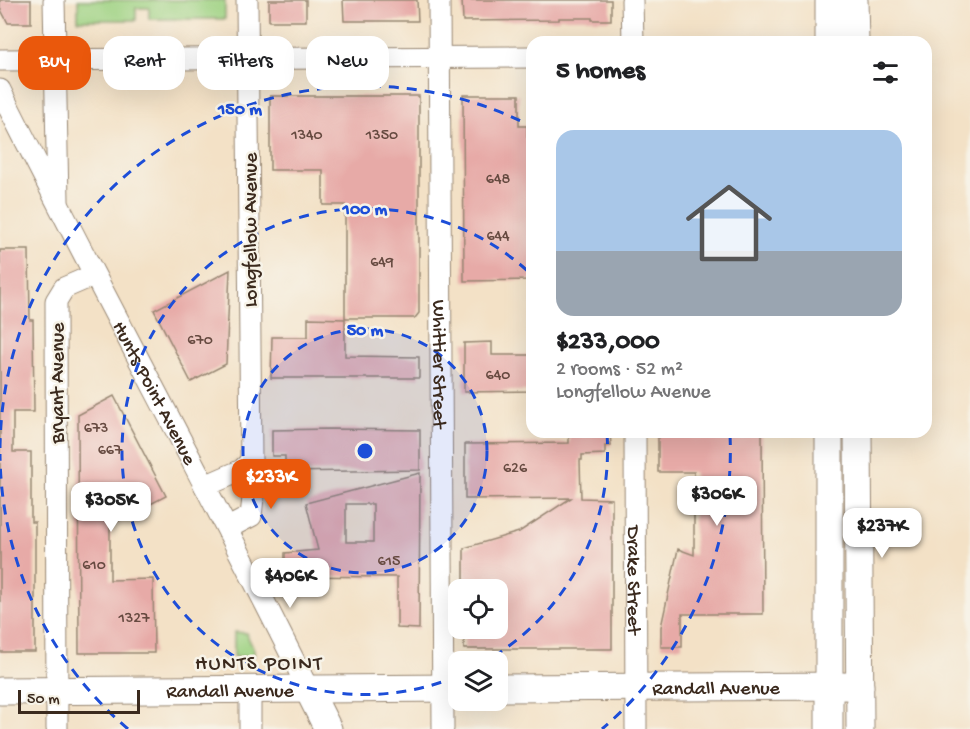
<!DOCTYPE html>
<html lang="en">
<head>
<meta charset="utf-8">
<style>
	body { margin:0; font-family:"Gochi Hand",sans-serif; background:#f6f6f6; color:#202124; height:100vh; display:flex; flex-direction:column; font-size:22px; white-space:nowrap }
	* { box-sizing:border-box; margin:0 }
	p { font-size:20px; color:#757577 }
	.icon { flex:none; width:33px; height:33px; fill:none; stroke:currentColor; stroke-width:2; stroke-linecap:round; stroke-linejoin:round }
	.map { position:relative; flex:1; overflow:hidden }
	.drawer { position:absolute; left:526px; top:36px; width:406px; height:402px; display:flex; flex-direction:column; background:#fff; border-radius:18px; box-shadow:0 6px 24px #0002 }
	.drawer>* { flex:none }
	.banner { position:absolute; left:18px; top:36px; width:418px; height:54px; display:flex; gap:12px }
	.buttons { position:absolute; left:448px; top:579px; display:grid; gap:12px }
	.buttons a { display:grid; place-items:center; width:60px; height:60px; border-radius:12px; background:#fff; box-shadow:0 6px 24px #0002; font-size:30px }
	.scale { position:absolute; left:18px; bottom:15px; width:122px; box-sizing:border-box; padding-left:6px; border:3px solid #3b2a1e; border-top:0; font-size:16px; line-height:21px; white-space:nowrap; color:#3b2a1e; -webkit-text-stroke:4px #f7f3e8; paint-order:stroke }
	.price { position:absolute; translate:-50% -51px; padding:0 14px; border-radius:12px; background:#fff; color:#222; font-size:20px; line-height:39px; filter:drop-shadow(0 2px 3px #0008) }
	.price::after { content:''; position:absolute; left:50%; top:36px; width:18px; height:14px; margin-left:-9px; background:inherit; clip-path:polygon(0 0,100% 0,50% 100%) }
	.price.selected { background:#ea580c; color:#fff }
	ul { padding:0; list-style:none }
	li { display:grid; align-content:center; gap:12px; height:318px; padding:0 30px }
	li+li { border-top:2px solid #e0e0e0 }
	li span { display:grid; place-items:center; height:186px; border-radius:18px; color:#555 }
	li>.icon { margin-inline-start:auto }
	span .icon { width:108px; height:108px; fill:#fffc; stroke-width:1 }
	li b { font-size:26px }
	h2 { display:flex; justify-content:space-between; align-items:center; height:72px; padding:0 30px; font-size:26px }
	.tag { padding:0 21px; border-radius:18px; background:#fff; box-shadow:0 6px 24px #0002; font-size:21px; line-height:54px }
	.tag.selected { background:#ea580c; color:#fff }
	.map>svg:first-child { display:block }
</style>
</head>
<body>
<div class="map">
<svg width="970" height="729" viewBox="0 0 970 729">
	<rect width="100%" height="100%" fill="#f7f3e8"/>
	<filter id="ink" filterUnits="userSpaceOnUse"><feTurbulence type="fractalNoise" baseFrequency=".0167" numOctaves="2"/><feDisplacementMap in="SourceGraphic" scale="12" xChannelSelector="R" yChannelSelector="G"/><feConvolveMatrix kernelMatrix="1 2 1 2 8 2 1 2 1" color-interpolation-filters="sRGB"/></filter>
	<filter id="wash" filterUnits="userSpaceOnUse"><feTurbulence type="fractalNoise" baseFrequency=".008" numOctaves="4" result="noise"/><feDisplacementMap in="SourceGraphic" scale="24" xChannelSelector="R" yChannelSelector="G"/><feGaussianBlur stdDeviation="1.35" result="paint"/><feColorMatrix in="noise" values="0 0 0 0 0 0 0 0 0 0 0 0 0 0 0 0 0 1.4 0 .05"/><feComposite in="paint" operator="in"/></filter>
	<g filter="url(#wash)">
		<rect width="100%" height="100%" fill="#f3e1c6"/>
		<g fill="#9ed282" stroke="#6c7e50" stroke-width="1.5">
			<path d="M78,0H225V19H149V8H136V20H78Z"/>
			<path d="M234,632L246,633L254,650V656L234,657Z"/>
		</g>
		<g id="blocks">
			<g fill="#e7aaa7" fill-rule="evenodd">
				<path d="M0,0H31V23H8L0,8Z"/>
				<rect x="269" y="0" width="37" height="21"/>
				<path d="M343,0H417L418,21H344Z"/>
				<path d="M462,0H611V20H592V18H559V20L463,21Z"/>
				<path d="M463,95H519V126H527V137H532V280L464,281Z"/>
				<path d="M270,96H419V313L415,318H345V205H323V170H270Z"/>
				<path d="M0,250H29L30,320H33L34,412H13V452H31V522H35V652H0Z"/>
				<path d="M230,270L226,364L191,382L154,310Z"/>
				<path d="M308,318L345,319V356L419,357V378H271L272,337H308Z"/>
				<path d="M492,342V355H532V391L464,392V343Z"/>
				<path d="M114,396L166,496L110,525V580L153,579L154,653H79L78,415Z"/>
				<path d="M329,429L420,430V470L285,472V456H272V430Z"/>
				<path d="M569,432H610L611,446H605V454L582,455V460H580L581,498L612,499V649H464V628H498V590H464V548L519,532L571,498L465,499V444L569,443Z"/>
				<path d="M658,432H762L763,614H682V647H661V627L678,549L694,555V472H658Z"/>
				<path d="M420,473L419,629L397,628V577L285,576V553L318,550L306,503ZM346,504H373V542H346Z"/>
			</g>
		</g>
	</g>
	<g filter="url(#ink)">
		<use href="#blocks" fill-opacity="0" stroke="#978672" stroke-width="1.5"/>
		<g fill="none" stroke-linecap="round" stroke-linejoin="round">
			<g stroke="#978672" stroke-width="23">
				<g id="minor">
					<path d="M54,0L58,201"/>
					<path id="s1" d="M439,0L443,729"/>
					<path d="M632,0L633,42"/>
					<path d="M0,60L532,57"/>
					<path id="s2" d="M0,90C100,291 209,487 308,689"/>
					<path id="s3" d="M635,432L636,729"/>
					<path d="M205,486L242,470L251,461"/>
					<path d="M228,528L251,516L255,480L251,461L247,0"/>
					<path d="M250,690V729"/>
					<path d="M57,729L56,301L64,288L94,275"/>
				</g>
			</g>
			<g stroke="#978672" stroke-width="29">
				<g id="major">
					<path d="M829,0V42"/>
					<path d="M854,0L855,42"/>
					<path d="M829,432V729"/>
					<path d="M858,432L860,729"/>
					<path id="s4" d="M498,688L860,686"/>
					<path d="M308,689L328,729"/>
					<path id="s5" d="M0,691L459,688"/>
				</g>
			</g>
			<use href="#minor" stroke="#fff" stroke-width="21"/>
			<use href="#major" stroke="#fff" stroke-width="27"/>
		</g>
	</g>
	<circle cx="365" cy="451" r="122" fill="#1d4ed8" fill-opacity=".12"/>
	<g fill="none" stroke="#1d4ed8" stroke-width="3" stroke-dasharray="10 8">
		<circle cx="365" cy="451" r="122"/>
		<path d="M458 676A243 243 0 1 1 532 275M607 434A243 243 0 0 1 486 661"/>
		<path d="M128 729A365 365 0 0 1 0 454M0 448A365 365 0 0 1 531 126M730 435A365 365 0 0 1 602 729"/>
	</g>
	<g text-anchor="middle" stroke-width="5" stroke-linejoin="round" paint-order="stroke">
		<g font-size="16" fill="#664a40">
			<text x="307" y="139">1340</text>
			<text x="382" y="139">1350</text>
			<text x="498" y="183">648</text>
			<text x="498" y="240">644</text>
			<text x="382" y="266">649</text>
			<text x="200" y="344">670</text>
			<text x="498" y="379">640</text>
			<text x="96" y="432">673</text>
			<text x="110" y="454">667</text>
			<text x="515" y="472">626</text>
			<text x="389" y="565">615</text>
			<text x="94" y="569">610</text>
			<text x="134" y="622">1327</text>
		</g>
		<g font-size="20" fill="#3b2a1e" stroke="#f7f3e8">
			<text transform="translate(249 230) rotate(-90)" y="7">Longfellow Avenue</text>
			<text dy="7" stroke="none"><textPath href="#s1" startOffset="364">Whittier Street</textPath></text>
			<text transform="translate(56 383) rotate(-90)" y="7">Bryant Avenue</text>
			<text dy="7" stroke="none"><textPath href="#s2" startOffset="340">Hunts Point Avenue</textPath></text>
			<text dy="7" stroke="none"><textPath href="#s3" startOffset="148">Drake Street</textPath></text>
			<text dy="7" stroke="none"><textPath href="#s4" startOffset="218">Randall Avenue</textPath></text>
			<text dy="7" stroke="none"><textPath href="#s5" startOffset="230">Randall Avenue</textPath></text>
		</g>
		<g font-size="21" letter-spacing="1.5" fill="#3b2a1e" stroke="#f7f3e8">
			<text x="259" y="669">HUNTS POINT</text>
		</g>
	</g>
	<circle cx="365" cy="451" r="9" fill="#1d4ed8" stroke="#f7f3e8" stroke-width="3"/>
	<g font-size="18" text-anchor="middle" font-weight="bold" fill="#1d4ed8" stroke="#f7f3e8" stroke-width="5" stroke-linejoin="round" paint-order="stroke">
		<text x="240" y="114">150 m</text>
		<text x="365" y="214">100 m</text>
		<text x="365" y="335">50 m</text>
	</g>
</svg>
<div class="buttons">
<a><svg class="icon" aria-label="locate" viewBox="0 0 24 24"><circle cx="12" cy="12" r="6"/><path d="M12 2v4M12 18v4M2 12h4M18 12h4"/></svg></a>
<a><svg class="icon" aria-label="layers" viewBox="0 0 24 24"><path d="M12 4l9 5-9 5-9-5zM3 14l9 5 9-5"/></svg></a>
</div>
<div class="scale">50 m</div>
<b class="price selected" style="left:271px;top:510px">$233K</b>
<b class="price" style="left:717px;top:527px">$306K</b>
<b class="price" style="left:111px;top:533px">$305K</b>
<b class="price" style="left:882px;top:559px">$237K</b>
<b class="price" style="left:290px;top:609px">$406K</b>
<div class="banner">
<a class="tag selected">Buy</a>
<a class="tag">Rent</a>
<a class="tag">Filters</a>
<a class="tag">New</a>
</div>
<section class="drawer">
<h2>5 homes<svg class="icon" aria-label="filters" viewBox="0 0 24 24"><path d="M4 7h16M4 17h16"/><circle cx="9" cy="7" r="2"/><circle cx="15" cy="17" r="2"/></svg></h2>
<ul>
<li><span style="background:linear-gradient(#a9c7e8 65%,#9aa5b1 0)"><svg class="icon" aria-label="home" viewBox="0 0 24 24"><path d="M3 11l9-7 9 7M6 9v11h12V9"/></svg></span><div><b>$233,000</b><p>2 rooms · 52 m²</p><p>Longfellow Avenue</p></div></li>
</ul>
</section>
</div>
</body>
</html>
